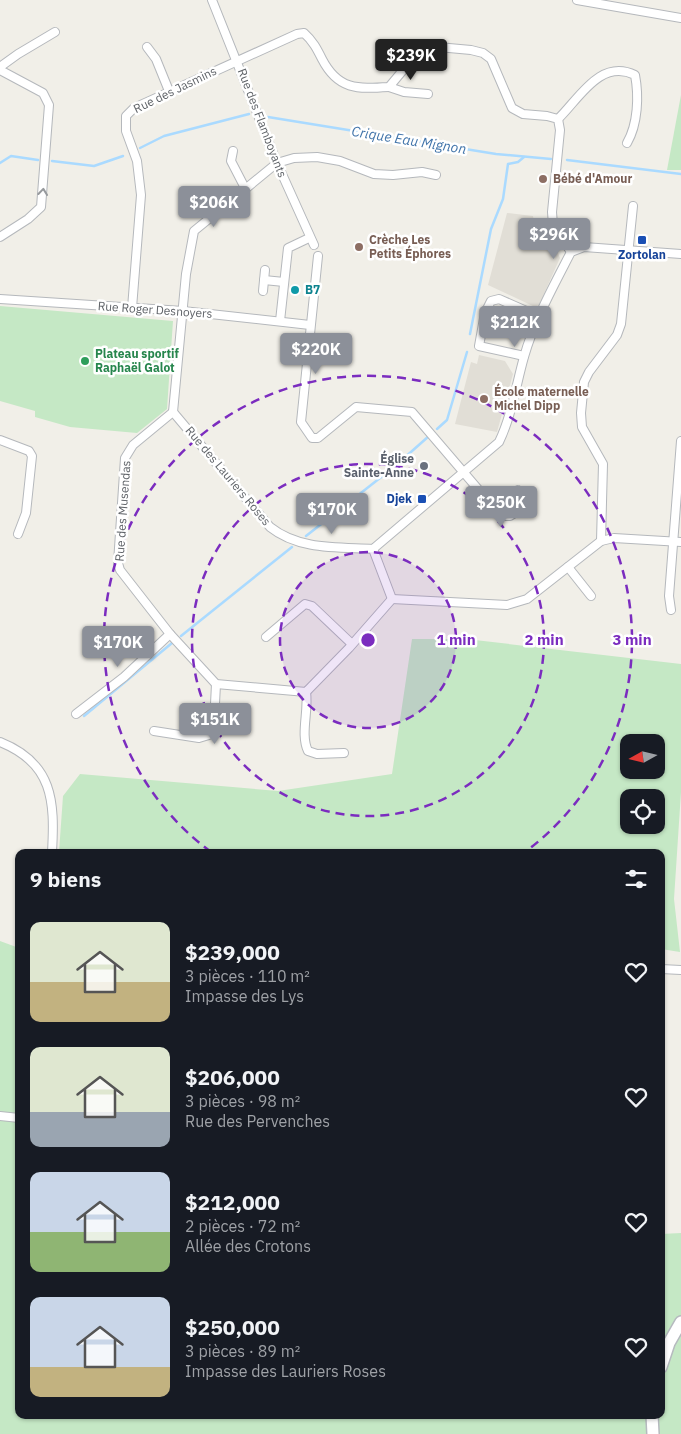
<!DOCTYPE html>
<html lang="fr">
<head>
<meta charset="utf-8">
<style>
	body { margin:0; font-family:"IBM Plex Sans",sans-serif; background:#20242c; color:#f1f3f6; height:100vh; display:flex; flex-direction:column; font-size:19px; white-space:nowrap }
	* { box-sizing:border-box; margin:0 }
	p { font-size:16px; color:#9ea1a6 }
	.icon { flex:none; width:28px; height:28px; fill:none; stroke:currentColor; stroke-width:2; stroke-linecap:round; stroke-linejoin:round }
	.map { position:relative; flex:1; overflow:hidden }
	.details { position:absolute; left:15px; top:849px; width:650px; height:570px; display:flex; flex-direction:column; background:#171b24; border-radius:10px; box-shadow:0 1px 4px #0004 }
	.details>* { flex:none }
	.needle { width:32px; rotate:262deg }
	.controls { position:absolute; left:620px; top:734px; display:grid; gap:10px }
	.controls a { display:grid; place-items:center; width:45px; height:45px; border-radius:10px; background:#171b24; box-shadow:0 1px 4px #0004; font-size:25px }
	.price { position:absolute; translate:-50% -42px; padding:0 11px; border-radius:5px; background:#8c9099; color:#fff; font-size:16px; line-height:32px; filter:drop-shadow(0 1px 2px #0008) }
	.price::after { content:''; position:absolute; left:50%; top:30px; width:15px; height:11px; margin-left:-8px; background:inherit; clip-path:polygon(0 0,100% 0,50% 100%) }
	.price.current { background:#222; color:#fff }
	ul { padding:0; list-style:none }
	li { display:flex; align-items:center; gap:15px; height:125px; padding:0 15px }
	li span { display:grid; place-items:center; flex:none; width:140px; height:100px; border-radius:10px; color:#555 }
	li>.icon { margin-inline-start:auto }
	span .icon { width:60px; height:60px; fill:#fffc; stroke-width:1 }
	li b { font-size:21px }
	h2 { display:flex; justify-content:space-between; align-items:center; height:60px; padding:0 15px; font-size:21px }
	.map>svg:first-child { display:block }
</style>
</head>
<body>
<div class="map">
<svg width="681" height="1434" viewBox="0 0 681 1434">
	<rect width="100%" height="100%" fill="#f1efe8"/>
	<g fill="#e1ded6">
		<path d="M507,213L533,216L534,222L553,240L560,258L539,305L535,307L488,285Z"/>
		<path d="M479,355L505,361L513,374L497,432L455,424L471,362L477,364Z"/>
	</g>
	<g fill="#c5e8c5" fill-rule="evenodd">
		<path d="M681,95V170H667Z"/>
		<path d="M0,306L173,321L167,409L137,433L70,427L35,417V411L0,401Z"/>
		<path d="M412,639H466L681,664V792L674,899L680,952L661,949V852H59L63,796L80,774L278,791L392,774ZM629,742H656V770H629ZM629,798H656V825H629Z"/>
		<path d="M0,941L19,948V1415H661V1234L681,1233V1434H0Z"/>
	</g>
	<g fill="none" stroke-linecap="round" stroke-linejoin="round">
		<g stroke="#aadaff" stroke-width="2.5">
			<path d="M268,117L496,154L551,159"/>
			<path d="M140,148L164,136L249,114"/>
			<path d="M567,160L681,174"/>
			<path d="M52,161L94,166L123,156"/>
			<path d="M0,163L11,156L38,160"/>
			<path d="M470,334L491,229L503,199L508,164L518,162L524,157"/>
			<path d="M437,429L447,420L467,352"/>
			<path d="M306,536L394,467L429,436"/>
			<path d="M181,636L292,547"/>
			<path d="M84,716L172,643"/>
		</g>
		<g stroke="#b5b8bc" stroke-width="10">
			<g id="street">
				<path d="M212,0L277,163L314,245"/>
				<path d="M577,0L681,18"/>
				<path d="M147,47L156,59L169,91"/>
				<path d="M0,67L18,54L55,32"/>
				<path d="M0,70L43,93L49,105L41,207L28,219L0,237"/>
				<path d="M389,87L404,92L428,94"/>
				<path d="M558,119C579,99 600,58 635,75C639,96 638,124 627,143"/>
				<path d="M233,151L231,161L245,188"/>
				<path d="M318,256L301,422L312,438H318L356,407L412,412L501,516H510L524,507L523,499L518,490"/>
				<path d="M264,280L284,282"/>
				<path d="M263,291L265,270"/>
				<path d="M0,299L183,311L310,325"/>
				<path d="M132,308L141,195L137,161L126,131V116L134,108L297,34L304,33C313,41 317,49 322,59C338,90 357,89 389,87L409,63L424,52L438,47L471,50L483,53L491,59L512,108L523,114L547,116L558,119L560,130L552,212L553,225L571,252"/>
				<path d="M280,321L288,248L309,238"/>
				<path d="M524,356L479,346L485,313L491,301L499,299L540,317"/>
				<path d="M173,412L270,527C299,550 337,547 373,549L499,442C512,415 516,385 524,357C534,321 554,285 571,252L584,247L681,254"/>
				<path d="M173,412L133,445L125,458L118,563L120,570L170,634L216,684L306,692L349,648L392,599"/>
				<path d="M173,412L186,274L194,231L277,163L294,158L317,157L340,161L374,174L393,175L422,172L436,175"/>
				<path d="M0,440L29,451L32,456L26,513L18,534"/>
				<path d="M601,541L603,464L582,427L581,413L584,382L589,372L617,335L621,324L633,206"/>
				<path d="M373,549L392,599"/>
				<path d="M568,567L591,596"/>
				<path d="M392,599L507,605L527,599L601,541L614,538L681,542"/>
				<path d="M671,610L669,596L681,441"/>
				<path d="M266,637L305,604L312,606L352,644"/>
				<path d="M306,692C309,711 300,734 308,751L317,754L344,753"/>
				<path d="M76,714L124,677L170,634"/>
				<path d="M154,731L199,738L209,735L214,724L216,684"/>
				<path d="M0,742C53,763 55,801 52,852"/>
				<path d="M661,969L681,970"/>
				<path d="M0,1116L19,1118"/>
			</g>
		</g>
		<g stroke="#b6babf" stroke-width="14">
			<g id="secondary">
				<path d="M661,1367L669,1343L681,1322"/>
				<path d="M652,1415L653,1434"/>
			</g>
		</g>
		<use href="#street" stroke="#fff" stroke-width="8"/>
		<use href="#secondary" stroke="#fff" stroke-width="11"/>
	</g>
	<defs><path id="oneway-chevron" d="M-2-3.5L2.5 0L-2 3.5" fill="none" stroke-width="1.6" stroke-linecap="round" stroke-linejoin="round" transform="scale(1.25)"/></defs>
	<use stroke="#979a9d" href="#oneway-chevron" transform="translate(43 192) rotate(-84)"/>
	<circle cx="368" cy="640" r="88" fill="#7b2cbf" fill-opacity=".12"/>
	<g fill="none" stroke="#7b2cbf" stroke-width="2.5" stroke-dasharray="9 6">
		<circle cx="368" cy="640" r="88"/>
		<circle cx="368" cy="640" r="176"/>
		<path d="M211 852A264 264 0 1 1 525 852"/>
	</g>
	<g fill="#8d6e63" stroke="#fff" stroke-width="2">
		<circle cx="543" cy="179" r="5"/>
		<circle cx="359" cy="247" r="5"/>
		<circle cx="484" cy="399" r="5"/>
	</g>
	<g fill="#1a4fb4" stroke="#fff" stroke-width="2">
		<rect x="637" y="235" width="10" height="10" rx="2.5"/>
		<rect x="417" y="494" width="10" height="10" rx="2.5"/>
	</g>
	<circle fill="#0f9aa8" stroke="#fff" stroke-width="2" cx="295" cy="290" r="5"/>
	<circle fill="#2e9e5b" stroke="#fff" stroke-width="2" cx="85" cy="361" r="5"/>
	<circle fill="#6b7280" stroke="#fff" stroke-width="2" cx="424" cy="466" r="5"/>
	<g text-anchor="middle" stroke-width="5" stroke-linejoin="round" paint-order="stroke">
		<g font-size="12" fill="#5f6368" stroke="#fff">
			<text transform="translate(175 90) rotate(-26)" y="4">Rue des Jasmins</text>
			<text transform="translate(262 123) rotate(69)" y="4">Rue des Flamboyants</text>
			<text transform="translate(155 310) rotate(4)" y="4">Rue Roger Desnoyers</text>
			<text transform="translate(228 476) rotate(50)" y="4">Rue des Lauriers Roses</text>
			<text transform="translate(123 511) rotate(-86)" y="4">Rue des Musendas</text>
		</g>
		<g font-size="12" font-weight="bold" fill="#785e54" stroke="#fff" text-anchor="start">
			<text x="553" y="183">Bébé d'Amour</text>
			<text x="369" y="244">Crèche Les<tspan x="369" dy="14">Petits Éphores</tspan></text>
			<text x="494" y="396">École maternelle<tspan x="494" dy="14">Michel Dipp</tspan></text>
		</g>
		<g font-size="12" font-weight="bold" fill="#164399" stroke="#fff">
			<text x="642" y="259">Zortolan</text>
			<text x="412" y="503" text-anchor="end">Djek</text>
		</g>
		<g font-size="12" font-weight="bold" fill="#0d838f" stroke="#fff" text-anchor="start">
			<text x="305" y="294">B7</text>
		</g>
		<g font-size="12" font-weight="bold" fill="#27864d" stroke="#fff" text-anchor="start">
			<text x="95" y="358">Plateau sportif<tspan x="95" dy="14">Raphaël Galot</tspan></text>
		</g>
		<g font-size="12" font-weight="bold" fill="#5b616d" stroke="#fff" text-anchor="end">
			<text x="414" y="463">Église<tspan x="414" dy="14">Sainte-Anne</tspan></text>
		</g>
		<g font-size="14" font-style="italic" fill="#4174aa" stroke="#fff">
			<text transform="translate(409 140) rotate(9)" y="5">Crique Eau Mignon</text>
		</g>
	</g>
	<circle cx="368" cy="640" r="8" fill="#7b2cbf" stroke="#fff" stroke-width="2.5"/>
	<g font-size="15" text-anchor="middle" font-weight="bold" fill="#7b2cbf" stroke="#fff" stroke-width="5" stroke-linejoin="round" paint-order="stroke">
		<text x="456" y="645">1 min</text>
		<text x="544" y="645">2 min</text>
		<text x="632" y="645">3 min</text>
	</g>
</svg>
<div class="controls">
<a><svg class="needle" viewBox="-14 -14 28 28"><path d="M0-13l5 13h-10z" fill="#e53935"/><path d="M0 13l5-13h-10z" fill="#9ea1a6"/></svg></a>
<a><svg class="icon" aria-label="locate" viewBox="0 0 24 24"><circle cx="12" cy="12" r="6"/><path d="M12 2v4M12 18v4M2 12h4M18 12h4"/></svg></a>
</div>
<b class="price current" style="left:411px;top:81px">$239K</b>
<b class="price" style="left:214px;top:228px">$206K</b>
<b class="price" style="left:554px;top:260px">$296K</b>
<b class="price" style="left:515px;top:348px">$212K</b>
<b class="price" style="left:316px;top:375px">$220K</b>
<b class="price" style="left:501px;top:528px">$250K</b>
<b class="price" style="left:332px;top:535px">$170K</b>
<b class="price" style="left:118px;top:668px">$170K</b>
<b class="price" style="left:215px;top:745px">$151K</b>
<section class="details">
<h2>9 biens<svg class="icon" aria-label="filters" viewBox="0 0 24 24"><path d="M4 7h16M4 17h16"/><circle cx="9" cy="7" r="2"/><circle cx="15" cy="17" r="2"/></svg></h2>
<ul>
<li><span style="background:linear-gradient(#dfe7d0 60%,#c2b280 0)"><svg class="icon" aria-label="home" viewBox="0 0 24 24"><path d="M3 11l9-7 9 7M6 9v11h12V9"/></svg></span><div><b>$239,000</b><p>3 pièces · 110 m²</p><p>Impasse des Lys</p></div><svg class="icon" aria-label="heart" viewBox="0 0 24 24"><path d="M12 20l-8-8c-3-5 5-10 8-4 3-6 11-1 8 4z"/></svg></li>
<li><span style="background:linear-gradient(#dfe7d0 65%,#9aa5b1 0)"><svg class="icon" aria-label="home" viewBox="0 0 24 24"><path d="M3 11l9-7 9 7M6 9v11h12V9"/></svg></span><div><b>$206,000</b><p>3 pièces · 98 m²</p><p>Rue des Pervenches</p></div><svg class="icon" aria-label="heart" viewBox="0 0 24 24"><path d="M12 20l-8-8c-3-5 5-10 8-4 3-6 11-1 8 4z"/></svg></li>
<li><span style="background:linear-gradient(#c9d6e8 60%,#8fb573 0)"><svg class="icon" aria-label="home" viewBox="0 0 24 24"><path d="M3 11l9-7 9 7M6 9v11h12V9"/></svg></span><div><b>$212,000</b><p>2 pièces · 72 m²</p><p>Allée des Crotons</p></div><svg class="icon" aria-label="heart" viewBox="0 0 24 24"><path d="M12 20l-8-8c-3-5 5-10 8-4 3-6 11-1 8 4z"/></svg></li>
<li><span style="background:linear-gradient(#c9d6e8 70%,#c2b280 0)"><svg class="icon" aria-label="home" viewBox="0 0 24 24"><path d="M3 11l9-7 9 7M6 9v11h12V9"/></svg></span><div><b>$250,000</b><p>3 pièces · 89 m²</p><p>Impasse des Lauriers Roses</p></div><svg class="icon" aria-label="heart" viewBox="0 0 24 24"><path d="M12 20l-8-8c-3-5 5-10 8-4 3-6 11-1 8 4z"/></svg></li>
</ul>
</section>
</div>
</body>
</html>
